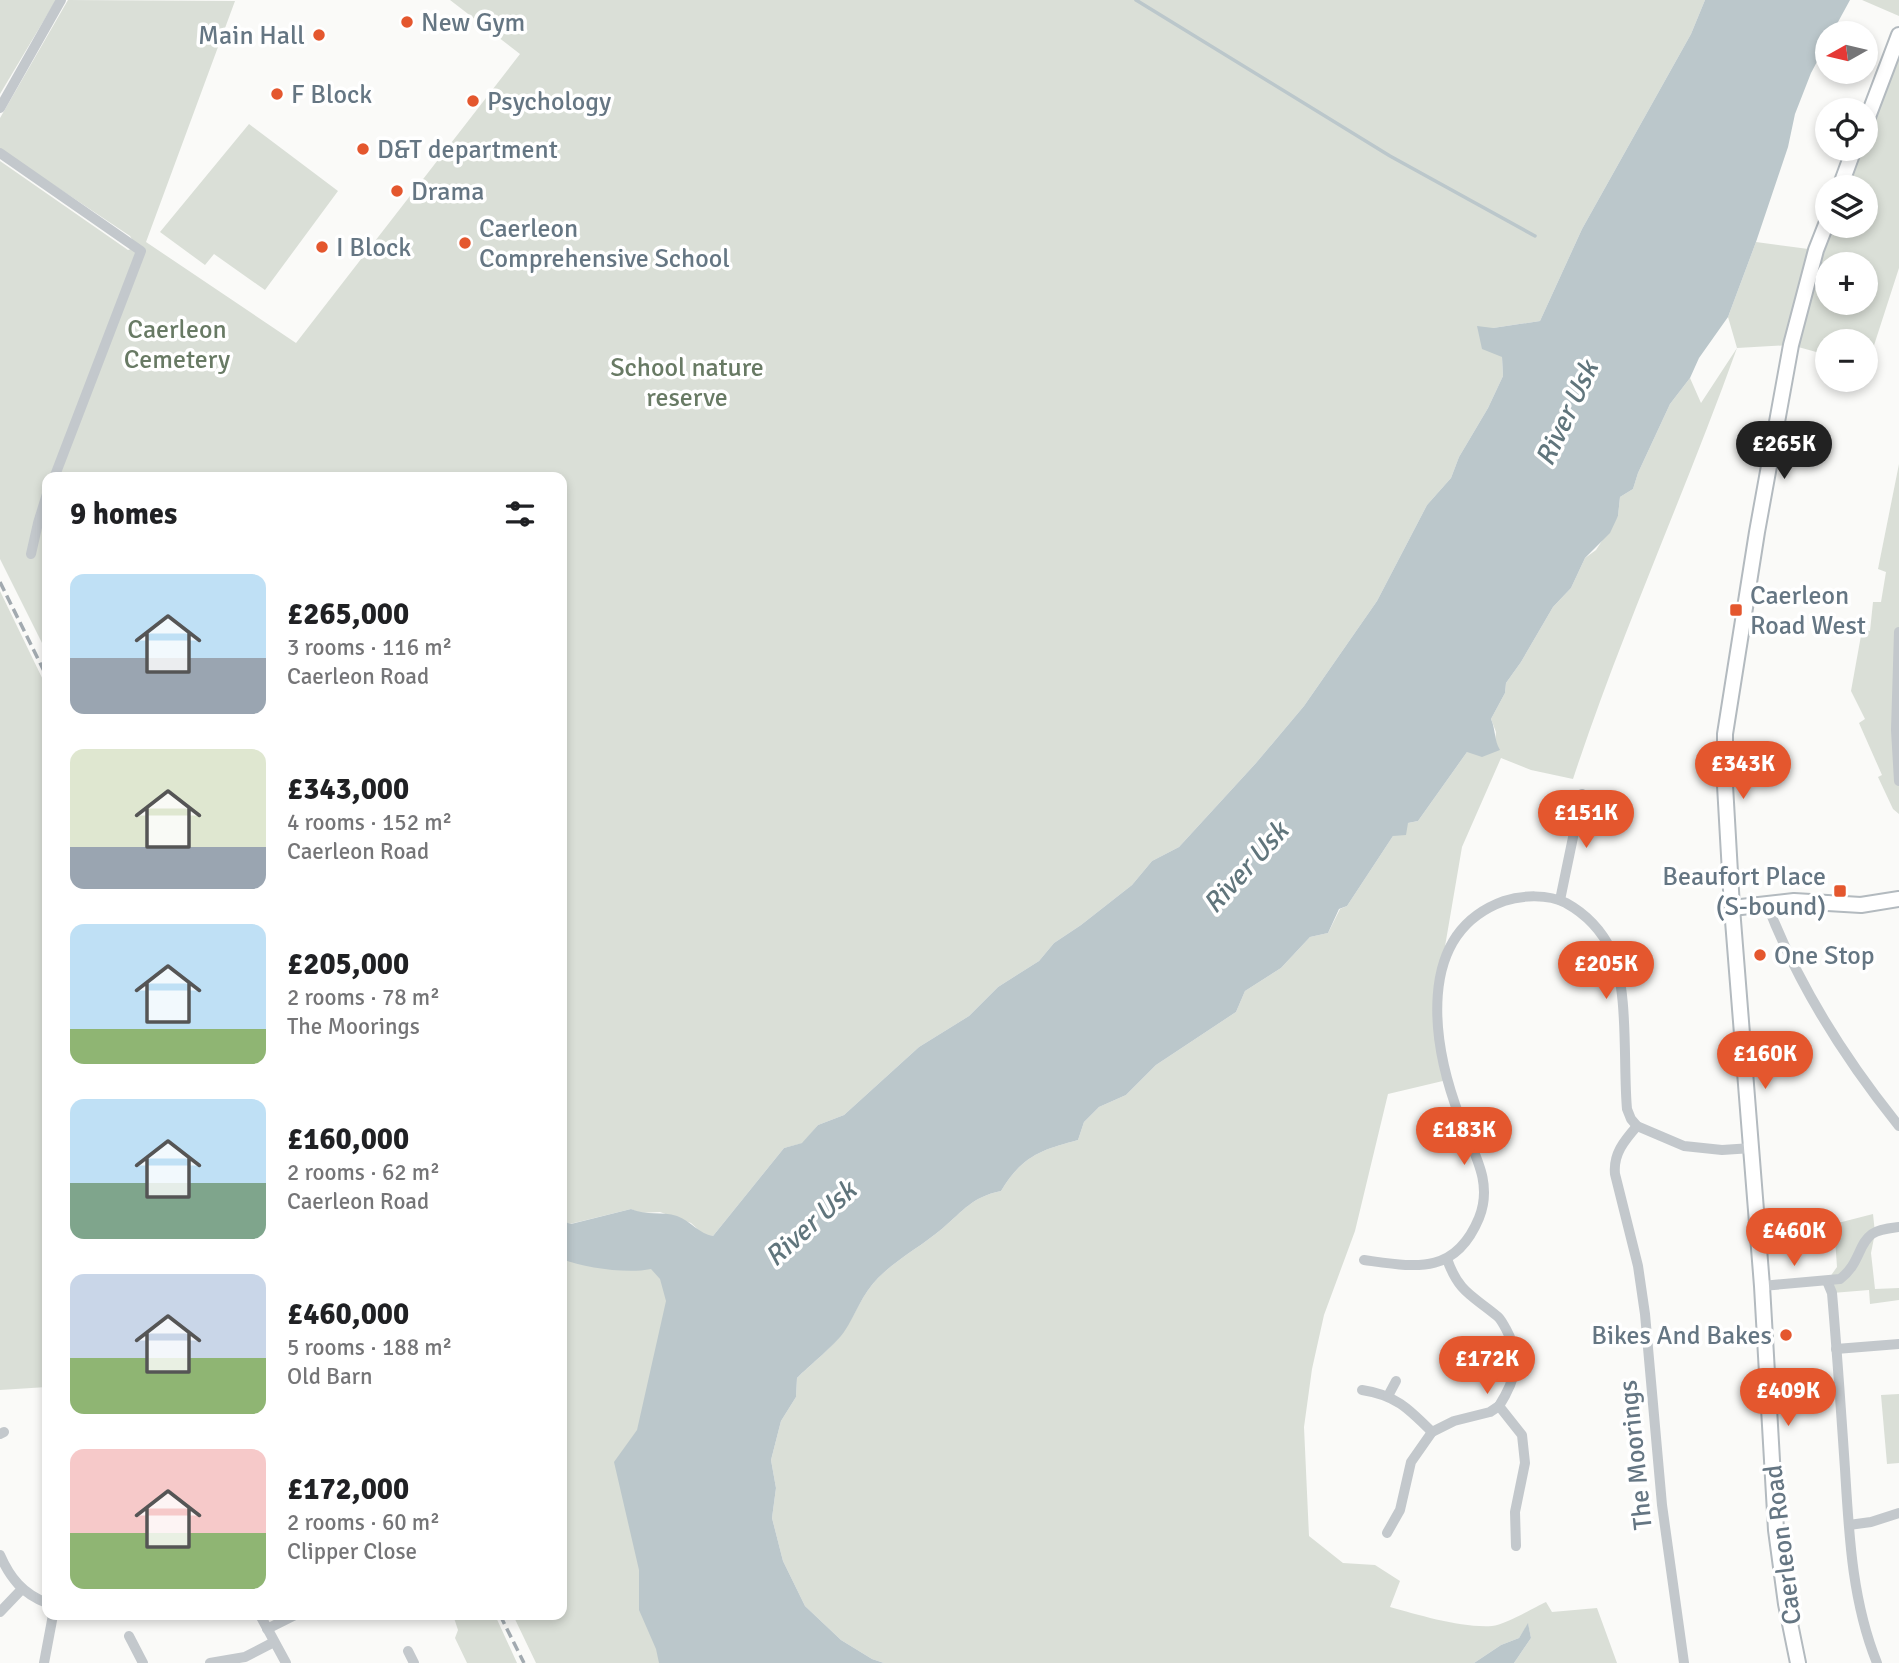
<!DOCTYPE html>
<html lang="en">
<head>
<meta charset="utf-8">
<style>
	body { margin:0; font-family:Signika,sans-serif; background:#f6f6f6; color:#202124; height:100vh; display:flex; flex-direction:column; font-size:26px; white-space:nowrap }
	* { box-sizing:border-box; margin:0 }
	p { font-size:23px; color:#757577 }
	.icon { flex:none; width:38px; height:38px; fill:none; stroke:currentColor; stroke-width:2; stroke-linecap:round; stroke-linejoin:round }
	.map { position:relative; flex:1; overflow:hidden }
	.drawer { position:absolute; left:42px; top:472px; width:525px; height:1148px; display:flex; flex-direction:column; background:#fff; border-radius:14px; box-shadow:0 4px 10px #0003 }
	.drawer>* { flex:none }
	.needle { width:46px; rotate:262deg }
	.tools { position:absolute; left:1815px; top:21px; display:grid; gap:14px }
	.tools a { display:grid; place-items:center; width:63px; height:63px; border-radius:50%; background:#fff; box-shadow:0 4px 10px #0003; font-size:35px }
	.price { position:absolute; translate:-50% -60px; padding:0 16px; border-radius:24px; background:#e4572e; color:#fff; font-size:23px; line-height:46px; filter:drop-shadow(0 2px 4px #0008) }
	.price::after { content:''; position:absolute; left:50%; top:42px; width:21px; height:16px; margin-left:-10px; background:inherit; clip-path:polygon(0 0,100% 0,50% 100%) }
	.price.on { background:#222; color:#fff }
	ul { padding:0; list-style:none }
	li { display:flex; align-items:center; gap:21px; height:175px; padding:0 28px }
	li span { display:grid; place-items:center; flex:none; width:196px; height:140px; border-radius:14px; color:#555 }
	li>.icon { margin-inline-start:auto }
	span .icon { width:84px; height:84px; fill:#fffc; stroke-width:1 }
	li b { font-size:30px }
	h2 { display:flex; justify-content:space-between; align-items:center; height:84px; padding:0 28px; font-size:30px }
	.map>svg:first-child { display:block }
</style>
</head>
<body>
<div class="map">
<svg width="1899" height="1663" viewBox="0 0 1899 1663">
	<rect width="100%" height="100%" fill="#fafaf8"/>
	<g fill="#dadfd7" fill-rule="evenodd">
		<path d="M0,0H56L0,94Z"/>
		<path d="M68,0L235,1L146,242L296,343L520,54L450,0H1705L1691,34L1582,229L1540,321L1493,328L1502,357L1503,376L1488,408L1459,457L1451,478L1427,505L1377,601L1304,706L1256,763L1179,847L1152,861L1132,885L1081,925L1054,943L1039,961L998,987L969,1016L919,1047L844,1115L818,1125L803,1143L784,1148L713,1236L704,1235L691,1223L660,1212L640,1213L631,1209L570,1224L562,1221V478H47V653L0,559V161L128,250L137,247L130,236L0,149V118Z"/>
		<path d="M1862,0H1899V16Z"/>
		<path d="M1899,35V268L1867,367L1866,341H1827V355L1791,345L1737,348C1685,493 1621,633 1573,779L1531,770L1501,758L1462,847L1442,964L1437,1010L1447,1080L1388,1094L1355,1231L1324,1315L1312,1369L1304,1427L1309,1536L1343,1563L1375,1565L1400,1581L1390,1607C1419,1615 1461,1628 1492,1626C1505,1625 1533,1608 1546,1602L1552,1612L1597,1608L1617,1663H1514L1531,1638L1528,1624L1519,1638L1501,1645L1474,1663H884L872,1659L841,1640L805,1606L783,1561L772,1518L776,1488L771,1460L781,1421L796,1397L797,1378C809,1366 835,1345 843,1332C856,1314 862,1294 878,1278C898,1258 922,1246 943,1228C963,1211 972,1197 1001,1191C1022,1156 1041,1150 1078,1140L1084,1122L1099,1107L1126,1095L1156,1065L1236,1012L1245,991L1281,968L1310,937L1328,933L1340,909L1347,906L1393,836L1408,823L1418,821L1467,752L1495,742L1496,732L1491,719L1505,693L1506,683L1521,662L1553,607L1571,588L1585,558L1596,550L1618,516L1620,497L1633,489L1638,473L1670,404L1690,378L1701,403L1737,348L1728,317L1756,242L1816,250L1827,226H1866V187H1840L1854,149H1866V122ZM1827,264H1866V303H1827Z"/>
		<path d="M249,124L338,191L265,290L214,254L205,265L160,232Z"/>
		<path d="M1899,464V814L1893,809L1878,777L1882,775L1859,723L1865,719L1851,691L1862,630L1870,631L1873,602H1881L1886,572L1878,569Z"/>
		<path d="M0,591L47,688V1387L0,1390Z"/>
		<path d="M1873,1214L1875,1233L1871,1253L1875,1289L1899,1288V1300L1870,1304L1869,1290L1832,1293L1827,1281L1837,1267L1834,1224Z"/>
		<path d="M562,1239L679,1245L704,1663H536L513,1615H562Z"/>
		<path d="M1899,1394V1463L1887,1464L1881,1395Z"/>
		<path d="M453,1615H495L517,1663H467L455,1638L458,1630Z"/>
	</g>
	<g fill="#bbc7cb">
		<path d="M1705,0H1850L1832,33H1827V43L1811,73L1795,114L1788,147L1756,242L1728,317L1699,358L1690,378L1670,404L1638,473L1633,489L1620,497L1618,516L1610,533L1585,558L1571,588L1553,607L1521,662L1506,683L1505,693L1491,719C1496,731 1494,740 1500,750L1482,757L1467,752L1418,821L1408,823L1406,835L1393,836L1347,906L1339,909L1328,933L1310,937L1281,968L1245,991L1236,1012L1156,1065L1126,1095L1099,1107L1084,1122L1078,1140C1041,1150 1022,1156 1001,1191C972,1197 963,1211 943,1228C922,1246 898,1258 878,1278C862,1294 856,1314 844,1332C835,1345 809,1366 797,1378L796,1397L781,1421L771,1460L776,1488L772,1518L783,1561L805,1606L841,1640L872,1659L884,1663H659L656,1649L639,1610V1570L614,1462L637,1430L666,1301L660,1279L651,1269C627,1274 585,1268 562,1259V1221L571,1224L631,1209C646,1216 662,1211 677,1216C691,1221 699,1234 713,1236L784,1148L802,1143L818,1125L844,1115L919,1047L969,1016L998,987L1039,961L1054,943L1081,925L1132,885L1152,861L1179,847L1256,763L1304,706L1377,601L1427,505L1451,478L1459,457L1488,408L1503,376L1502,357L1482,349L1477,326L1493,328L1540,321L1582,229L1691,34Z"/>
		<path d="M1528,1623L1531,1638L1514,1663H1474L1501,1645L1519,1638Z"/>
	</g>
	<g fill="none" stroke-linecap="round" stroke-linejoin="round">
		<path stroke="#bbc7cb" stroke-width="3.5" d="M1136,0L1390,156L1535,236"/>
		<g stroke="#b3babf" stroke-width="18">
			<g id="secondary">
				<path d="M1866,122L1899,35"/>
				<path d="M1840,187L1854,149"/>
				<path d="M1732,908L1794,901L1861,905L1899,899"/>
				<path d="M1798,1663L1786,1604L1776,1530L1762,1286L1732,908L1725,785V734L1757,532L1791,345L1816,250L1827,222"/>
			</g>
		</g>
		<g stroke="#c3c8cc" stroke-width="10">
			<path d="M0,108L61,0"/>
			<path d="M0,153L141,251L54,478"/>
			<path d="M31,554L38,523L47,494"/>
			<path d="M1899,632L1896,730L1899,781"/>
			<path d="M1560,900L1582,794"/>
			<path d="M1767,904C1798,985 1845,1059 1899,1126"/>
			<path d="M1637,1126C1624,1141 1613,1154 1615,1174L1638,1266L1645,1314L1662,1505L1684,1663"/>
			<path d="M1447,1259C1459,1293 1472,1295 1497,1316C1501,1319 1503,1324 1506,1329C1522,1358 1516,1379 1499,1406L1522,1435L1525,1463L1515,1512L1516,1546"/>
			<path d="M1364,1260C1415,1267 1455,1276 1479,1218C1494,1181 1472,1151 1460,1118C1433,1047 1413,934 1504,901C1522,895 1548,894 1566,903C1586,914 1602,931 1612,952C1629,991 1623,1066 1627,1109L1631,1119L1637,1126L1684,1146L1722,1150L1752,1148"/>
			<path d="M1827,1281L1832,1293C1837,1351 1841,1410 1845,1469C1849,1535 1852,1601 1877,1663"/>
			<path d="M1762,1286L1840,1279C1860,1264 1858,1244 1872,1234C1879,1229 1891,1228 1899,1227"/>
			<path d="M1836,1349L1899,1344"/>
			<path d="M1362,1390C1396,1395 1409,1409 1432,1432L1454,1421L1490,1412L1499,1406"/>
			<path d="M1388,1396L1396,1381"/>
			<path d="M0,1434L4,1432"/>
			<path d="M1849,1525L1871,1522L1899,1513"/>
			<path d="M1387,1533L1400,1510L1411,1462L1432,1432"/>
			<path d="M0,1555C10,1578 23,1594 47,1603"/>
			<path d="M0,1612L22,1589"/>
			<path d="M260,1615L286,1663"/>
			<path d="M267,1629L295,1615"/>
			<path d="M129,1636L143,1663"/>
			<path d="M408,1651L414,1663"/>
			<path d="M44,1663L53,1615"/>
			<path d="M210,1663L245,1657L274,1642"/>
		</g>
		<use href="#secondary" stroke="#fff" stroke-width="14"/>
		<g stroke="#a2aab0" stroke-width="3.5" stroke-dasharray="10 5" stroke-linecap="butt">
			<path d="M0,582L47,677"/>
			<path d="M500,1615L524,1663"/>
		</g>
	</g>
	<g fill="#e4572e" stroke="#fff" stroke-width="2.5">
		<circle cx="407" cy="22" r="7"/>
		<circle cx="319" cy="35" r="7"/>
		<circle cx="277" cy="94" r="7"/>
		<circle cx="473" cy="101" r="7"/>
		<circle cx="363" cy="149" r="7"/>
		<circle cx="397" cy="191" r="7"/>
		<circle cx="465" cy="243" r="7"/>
		<circle cx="322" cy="247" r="7"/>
		<rect x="1729" y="603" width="14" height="14" rx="3.5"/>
		<rect x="1833" y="884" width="14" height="14" rx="3.5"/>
		<circle cx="1760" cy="955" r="7"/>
		<circle cx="1786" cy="1335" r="7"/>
	</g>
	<g text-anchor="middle" stroke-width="7" stroke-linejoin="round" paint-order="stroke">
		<g font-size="26" fill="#657683" stroke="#fff" text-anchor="start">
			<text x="421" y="31">New Gym</text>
			<text x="305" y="44" text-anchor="end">Main Hall</text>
			<text x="291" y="103">F Block</text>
			<text x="487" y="110">Psychology</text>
			<text x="377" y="158">D&amp;T department</text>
			<text x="411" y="200">Drama</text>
			<text x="479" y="237">Caerleon<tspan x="479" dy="30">Comprehensive School</tspan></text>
			<text x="336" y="256">I Block</text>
			<text x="1750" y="604">Caerleon<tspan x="1750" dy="30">Road West</tspan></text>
			<text x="1826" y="885" text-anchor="end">Beaufort Place<tspan x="1826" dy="30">(S-bound)</tspan></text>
			<text x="1774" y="964">One Stop</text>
			<text x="1772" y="1344" text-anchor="end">Bikes And Bakes</text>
		</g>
		<g font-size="26" fill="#687a64" stroke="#fff">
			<text x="177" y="338">Caerleon<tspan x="177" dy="30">Cemetery</tspan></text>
			<text x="687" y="376">School nature<tspan x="687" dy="30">reserve</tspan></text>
		</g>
		<g font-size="26" fill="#657683" stroke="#fff">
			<text transform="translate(1635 1455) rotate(-96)" y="9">The Moorings</text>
			<text transform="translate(1782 1545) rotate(-97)" y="9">Caerleon Road</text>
		</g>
		<g font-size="28" font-style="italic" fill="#60757c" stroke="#fff">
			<text transform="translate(1566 413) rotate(-65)" y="10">River Usk</text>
			<text transform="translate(1245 867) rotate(-48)" y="10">River Usk</text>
			<text transform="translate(810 1223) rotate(-42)" y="10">River Usk</text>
		</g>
	</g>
</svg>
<div class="tools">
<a><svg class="needle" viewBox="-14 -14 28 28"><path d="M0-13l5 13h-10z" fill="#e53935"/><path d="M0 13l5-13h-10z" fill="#757577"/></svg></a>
<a><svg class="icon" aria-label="locate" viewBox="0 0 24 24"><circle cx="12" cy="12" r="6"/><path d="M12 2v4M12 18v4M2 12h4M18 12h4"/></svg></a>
<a><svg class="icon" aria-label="layers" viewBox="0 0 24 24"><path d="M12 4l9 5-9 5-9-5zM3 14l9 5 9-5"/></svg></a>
<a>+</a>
<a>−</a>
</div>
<b class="price on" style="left:1784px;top:481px">£265K</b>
<b class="price" style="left:1743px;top:801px">£343K</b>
<b class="price" style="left:1586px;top:850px">£151K</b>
<b class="price" style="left:1606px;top:1001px">£205K</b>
<b class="price" style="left:1765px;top:1091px">£160K</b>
<b class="price" style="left:1464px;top:1167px">£183K</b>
<b class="price" style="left:1794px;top:1268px">£460K</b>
<b class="price" style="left:1487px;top:1396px">£172K</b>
<b class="price" style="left:1788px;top:1428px">£409K</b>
<section class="drawer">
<h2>9 homes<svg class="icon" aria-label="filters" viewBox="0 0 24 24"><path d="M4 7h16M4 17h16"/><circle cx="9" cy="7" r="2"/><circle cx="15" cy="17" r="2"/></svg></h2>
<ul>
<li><span style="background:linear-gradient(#bfe0f5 60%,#9aa5b1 0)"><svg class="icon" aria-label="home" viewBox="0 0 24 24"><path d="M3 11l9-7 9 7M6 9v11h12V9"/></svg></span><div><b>£265,000</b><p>3 rooms · 116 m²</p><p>Caerleon Road</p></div></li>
<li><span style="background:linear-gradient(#dfe7d0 70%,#9aa5b1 0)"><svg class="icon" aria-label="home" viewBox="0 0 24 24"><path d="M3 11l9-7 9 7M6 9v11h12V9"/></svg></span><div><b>£343,000</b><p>4 rooms · 152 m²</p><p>Caerleon Road</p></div></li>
<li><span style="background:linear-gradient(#bfe0f5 75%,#8fb573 0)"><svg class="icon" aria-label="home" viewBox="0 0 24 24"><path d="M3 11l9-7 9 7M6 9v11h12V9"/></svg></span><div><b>£205,000</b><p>2 rooms · 78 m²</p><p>The Moorings</p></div></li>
<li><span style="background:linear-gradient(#bfe0f5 60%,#7fa58c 0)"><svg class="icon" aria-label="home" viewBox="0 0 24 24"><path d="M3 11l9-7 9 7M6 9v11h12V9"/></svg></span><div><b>£160,000</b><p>2 rooms · 62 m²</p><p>Caerleon Road</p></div></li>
<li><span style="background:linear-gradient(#c9d6e8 60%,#8fb573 0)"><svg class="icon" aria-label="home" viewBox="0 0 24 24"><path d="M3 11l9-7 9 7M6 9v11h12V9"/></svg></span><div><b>£460,000</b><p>5 rooms · 188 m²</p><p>Old Barn</p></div></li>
<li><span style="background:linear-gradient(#f6c9c9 60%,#8fb573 0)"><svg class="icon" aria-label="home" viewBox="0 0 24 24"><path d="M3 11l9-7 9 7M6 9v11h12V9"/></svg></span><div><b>£172,000</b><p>2 rooms · 60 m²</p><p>Clipper Close</p></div></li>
</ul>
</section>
</div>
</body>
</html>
